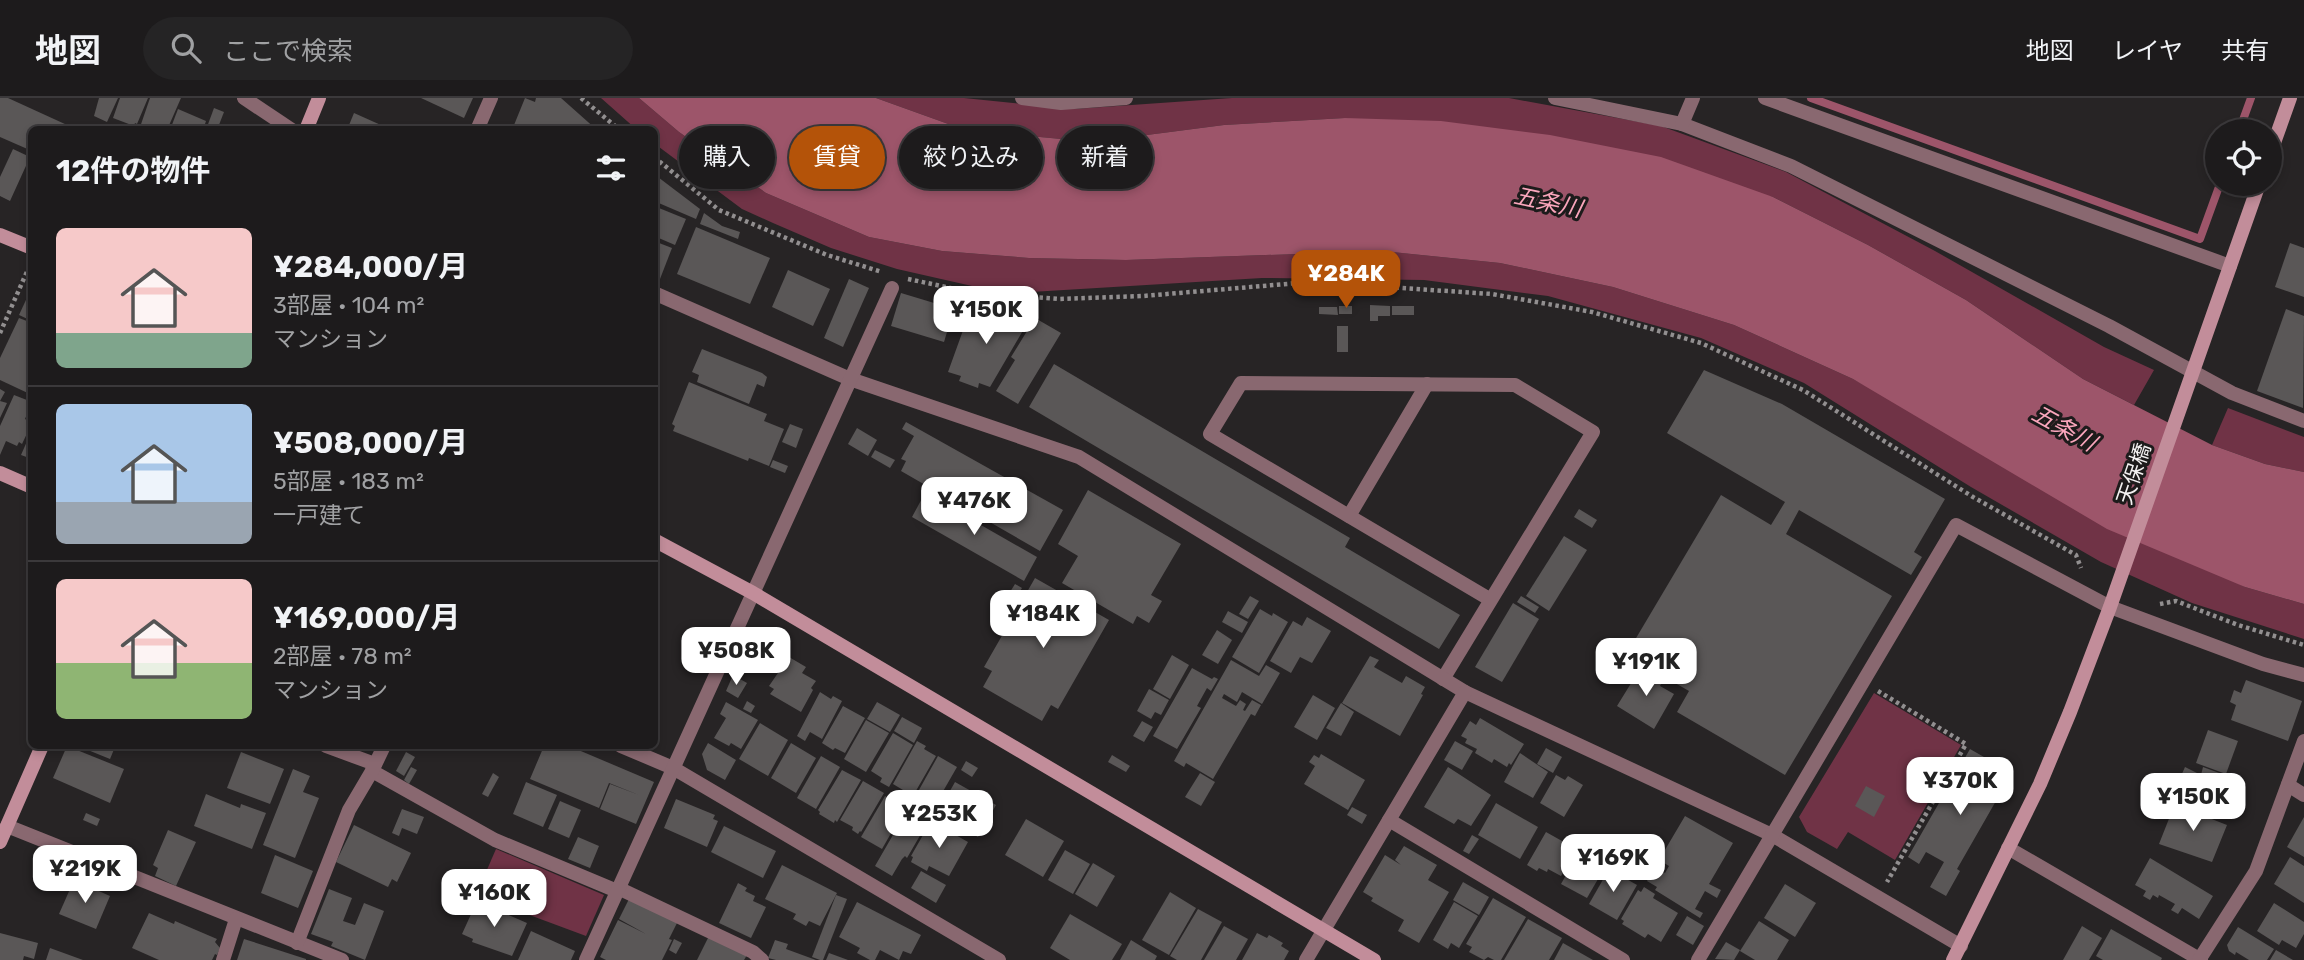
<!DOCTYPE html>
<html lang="ja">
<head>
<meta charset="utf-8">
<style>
	body { margin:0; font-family:Rubik,"Noto Sans JP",sans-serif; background:#252425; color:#f1f3f6; height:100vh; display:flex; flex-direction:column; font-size:26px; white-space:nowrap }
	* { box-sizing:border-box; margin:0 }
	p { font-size:23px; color:#a0a1a3 }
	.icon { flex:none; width:38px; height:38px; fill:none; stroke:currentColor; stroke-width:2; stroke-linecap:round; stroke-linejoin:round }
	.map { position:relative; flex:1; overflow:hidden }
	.sheet { position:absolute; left:28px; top:28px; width:630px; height:623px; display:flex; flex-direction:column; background:#1d1b1c; border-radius:10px; box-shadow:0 4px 10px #0003,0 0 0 2px #3b393b }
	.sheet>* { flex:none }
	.banner { position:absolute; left:679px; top:28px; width:665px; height:63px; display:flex; gap:14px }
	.buttons { position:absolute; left:2205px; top:21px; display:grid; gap:14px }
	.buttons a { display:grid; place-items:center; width:77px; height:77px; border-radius:50%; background:#1d1b1c; box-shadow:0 4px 10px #0003,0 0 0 2px #3b393b; font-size:35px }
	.price { position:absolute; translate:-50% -60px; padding:0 16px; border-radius:14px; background:#fff; color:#222; font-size:23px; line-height:46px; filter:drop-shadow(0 2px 4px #0008) }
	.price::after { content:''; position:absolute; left:50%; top:42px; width:21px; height:16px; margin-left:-10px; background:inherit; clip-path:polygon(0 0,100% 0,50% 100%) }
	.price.selected { background:#b45309; color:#fff }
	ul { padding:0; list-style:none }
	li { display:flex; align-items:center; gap:21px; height:175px; padding:0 28px }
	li+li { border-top:2px solid #3b393b }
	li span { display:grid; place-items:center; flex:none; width:196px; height:140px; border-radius:10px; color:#555 }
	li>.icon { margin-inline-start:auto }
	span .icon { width:84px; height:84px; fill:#fffc; stroke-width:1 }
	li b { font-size:30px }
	h2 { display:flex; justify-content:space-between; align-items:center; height:84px; padding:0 28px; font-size:30px }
	.chip { padding:0 24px; border-radius:32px; background:#1d1b1c; box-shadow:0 4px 10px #0003,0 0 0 2px #3b393b; font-size:24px; line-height:63px }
	.chip.selected { background:#b45309; color:#fff }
	header { display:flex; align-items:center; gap:42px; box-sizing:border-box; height:98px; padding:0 35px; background:#1d1b1c; border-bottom:2px solid #3b393b }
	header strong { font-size:33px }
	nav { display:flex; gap:38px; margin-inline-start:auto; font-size:24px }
	.search { width:490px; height:63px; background:#252425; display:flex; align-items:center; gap:18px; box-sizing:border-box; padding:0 24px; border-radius:38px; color:#a0a1a3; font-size:26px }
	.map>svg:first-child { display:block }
</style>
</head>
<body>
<header>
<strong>地図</strong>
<div class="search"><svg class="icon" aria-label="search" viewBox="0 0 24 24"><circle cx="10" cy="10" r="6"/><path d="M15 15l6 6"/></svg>ここで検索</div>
<nav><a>地図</a><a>レイヤ</a><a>共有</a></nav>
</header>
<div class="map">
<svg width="2304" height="862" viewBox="0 0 2304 862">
	<rect width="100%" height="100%" fill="#272425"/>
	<g fill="#703346">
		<path d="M601,0H639L679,34L766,95L869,139L942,153L1029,160L1126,162L1382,153L1500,165L1613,189L1734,227L1853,281L2245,489L2304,506V541L2192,505L2101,464L1971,389L1804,285L1701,240L1548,198L1424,182L1262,180L1031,194L972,188L897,171L831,150L773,125L742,111L655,46L654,32L636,31Z"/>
		<path d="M876,0H964L1074,11L1232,0H1509L1661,28L1786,74L1935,153L2104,249L2154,272L2134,307L2083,281L1966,202L1868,147L1773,99L1345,20L1224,27L1093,44L965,32Z"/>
		<path d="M2228,310L2304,339V374L2265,366L2212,347Z"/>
		<path d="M1874,595L1961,647L1895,762L1848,734L1837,751L1807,734L1799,719Z"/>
		<path d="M496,751L604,797L586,838L476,797Z"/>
	</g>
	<path fill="#9d556a" d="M639,0H876L965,32L1093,44L1224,27L1345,20L1441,23L1550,37L1661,59L1773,99L1868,147L1966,202L2083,281L2212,347L2265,366L2304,374V506L2245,489L2107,431L1853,281L1734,227L1613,189L1500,165L1382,153L1126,162L1029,160L942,153L869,139L766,95L679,34Z"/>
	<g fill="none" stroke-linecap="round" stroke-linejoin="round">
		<g stroke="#9d556a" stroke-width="8">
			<path d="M1811,0L2200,141L2220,86"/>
			<path d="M2239,33L2251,0"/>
		</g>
	</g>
	<g fill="#5a5757">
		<path d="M0,0H8L78,32H32V53L0,39Z"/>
		<path d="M99,0H118L107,24L94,18Z"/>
		<path d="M120,0H148L137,26L135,25L134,28L113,20Z"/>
		<path d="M150,0H181L167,32H139Z"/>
		<path d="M421,0H473L464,20Z"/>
		<path d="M525,0L535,4L536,0H561L597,32H512Z"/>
		<path d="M214,10L224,14L217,32L207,29Z"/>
		<path d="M178,11L206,23L203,32H170Z"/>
		<path d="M354,15L392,32H347Z"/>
		<path d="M13,51L30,59L10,103L0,98V79Z"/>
		<path d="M654,76L700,111L696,121L654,103Z"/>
		<path d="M654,108L686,121L675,147L654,138Z"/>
		<path d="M704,115L722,128L740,134L738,141L700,126Z"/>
		<path d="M696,129L770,160L750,206L677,176Z"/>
		<path d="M654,143L672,150L660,181L654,178Z"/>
		<path d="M2290,145L2304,150V199L2275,189Z"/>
		<path d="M788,172L830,191L813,228L772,209Z"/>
		<path d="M849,181L869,190L843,249L824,240Z"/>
		<path d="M32,189V223L19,217Z"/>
		<path d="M901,195L954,211L944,244L891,228Z"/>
		<path d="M1370,207L1390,208V218H1378V223H1370Z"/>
		<rect x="1339" y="208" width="13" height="8"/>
		<rect x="1392" y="208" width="22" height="9"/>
		<path d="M1319,209H1337L1338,217L1319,216Z"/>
		<path d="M2286,211L2304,218L2303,310L2257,293Z"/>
		<path d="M970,213L983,217L985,214L1032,217L990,289L979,285L978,290L959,283L961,278L948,274Z"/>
		<path d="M19,220L32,225V297L0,282V260Z"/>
		<path d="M1035,220L1061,235L1018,306L996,293L1015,262L1011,259Z"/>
		<rect x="1337" y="228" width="11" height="26"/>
		<path d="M702,251L762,275L767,279L764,289L757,286L749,306L697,284L699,277L692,274Z"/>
		<path d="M1054,266L1350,440L1345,449L1460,517L1439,551L1029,309Z"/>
		<path d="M1704,272L1782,306L1945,401L1914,454L1922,459L1911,477L1799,412L1786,436L1892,498L1785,677L1677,614L1689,593L1626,557L1721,397L1771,427L1785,404L1667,335Z"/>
		<path d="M689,284L767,316L764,323L784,331L769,368L749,360L748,363L673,333L675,328L672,326Z"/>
		<path d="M0,291L5,294L0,303L7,305L0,320Z"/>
		<path d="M14,297L32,304L25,321L32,325L22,346L19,344L17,348L6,343L0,357V328Z"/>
		<path d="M906,324L1063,412L1040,453L901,373L906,363L901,361L914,338L902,331Z"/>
		<path d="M790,326L803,331L796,350L782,344Z"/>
		<path d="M857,330L877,342L868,358L848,346Z"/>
		<path d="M32,332V361L21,357Z"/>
		<path d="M875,352L895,362L890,370L871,359Z"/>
		<path d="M773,362L788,368L785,375L770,369Z"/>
		<path d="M1088,392L1181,446L1151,497L1162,503L1149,525L1137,518L1133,526L1062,485L1078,458L1058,446Z"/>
		<path d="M925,395L1037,459L1024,483L912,419Z"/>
		<path d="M1579,411L1597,422L1592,430L1574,419Z"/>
		<path d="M1564,438L1587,452L1549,513L1526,498Z"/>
		<path d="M1035,480L1109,522L1058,611L1051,607L1042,623L983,589L992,573L984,569Z"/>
		<path d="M1015,486L1022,490L1017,498L1010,494Z"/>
		<path d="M1250,498L1259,503L1248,521L1239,516Z"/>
		<path d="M1521,498L1539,509L1535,515L1517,504Z"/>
		<path d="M1513,505L1539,521L1502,584L1475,569Z"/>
		<path d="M1260,511L1272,518L1273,515L1288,524L1259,575L1232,559Z"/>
		<path d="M1228,513L1248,524L1242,535L1222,524Z"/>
		<path d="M1307,519L1331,533L1312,565L1300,559L1291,575L1270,563L1293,523L1302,528Z"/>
		<path d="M1217,532L1232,542L1218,566L1202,557Z"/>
		<path d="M768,547L782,555L771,574L757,566Z"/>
		<path d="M1172,557L1189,567L1170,601L1153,591Z"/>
		<path d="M1370,558L1379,562L1374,569L1402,585L1406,578L1425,589L1421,596L1423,597L1400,638L1342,605Z"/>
		<path d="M789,559L806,569L802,575L816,583L811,590L813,592L801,614L770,596L774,591L769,588Z"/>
		<path d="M1231,562L1259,578L1266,567L1280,575L1262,606L1242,594L1237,604L1224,596L1222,600L1236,608L1240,602L1246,606L1243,612L1245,613L1252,602L1261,607L1255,618L1251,616L1213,681L1186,665L1184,669L1174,663Z"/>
		<path d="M1641,569L1663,582L1660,588L1674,596L1654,631L1617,608Z"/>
		<path d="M1192,570L1212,581L1214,579L1218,581L1211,593L1207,590L1197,608L1201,610L1177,651L1153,638Z"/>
		<path d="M733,577L747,585L738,600L726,593Z"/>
		<path d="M2246,582L2302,603L2288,643L2231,622L2236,607L2230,604L2234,592L2241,595Z"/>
		<path d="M1149,591L1169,602L1161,617L1155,614L1151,621L1137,613Z"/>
		<path d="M820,594L831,601L833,598L842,603L822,641L810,634L805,643L797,638Z"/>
		<path d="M1313,597L1335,610L1317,642L1294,629Z"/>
		<path d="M747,603L755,608L751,615L743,611Z"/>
		<path d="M726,604L758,622L741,651L731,645L729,648L714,640L726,620L720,616Z"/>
		<path d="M877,604L900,617L890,634L867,621Z"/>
		<path d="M1341,605L1354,614L1341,638L1326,630Z"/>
		<path d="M843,608L865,620L845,655L835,650L833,652L822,645Z"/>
		<path d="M902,619L922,630L914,645L894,633Z"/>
		<path d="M1480,620L1524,646L1511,667L1509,665L1507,669L1494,661L1492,665L1475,655L1477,651L1465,645L1467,641L1461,638L1470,623L1476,627Z"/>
		<path d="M866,622L889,635L866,674L844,661Z"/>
		<path d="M1142,623L1153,629L1144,644L1133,638Z"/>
		<path d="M760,625L788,642L768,678L739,661Z"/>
		<path d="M2208,632L2238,643L2226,676L2196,665Z"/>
		<path d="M893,635L913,647L889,689L880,684L882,680L871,673Z"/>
		<path d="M917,643L926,648L924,651L936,658L913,698L893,686Z"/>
		<path d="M1455,643L1473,653L1462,672L1444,662Z"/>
		<path d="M708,645L736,662L725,682L707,672L702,656Z"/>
		<path d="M791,645L816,660L796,695L771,680Z"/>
		<path d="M67,648L124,671L110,705L53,680Z"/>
		<path d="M78,648H111L115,649L110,661Z"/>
		<path d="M544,648H569L654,684L636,726L600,711L610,686L639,697L609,685L599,710L530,681Z"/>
		<path d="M1546,650L1562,659L1553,675L1537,666Z"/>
		<path d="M1970,651L2012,675L1957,771L1960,773L1946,798L1930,789L1944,764L1926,754L1919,766L1908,759Z"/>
		<path d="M241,654L284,671L270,706L227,690Z"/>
		<path d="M406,654L415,659L404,678L396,673Z"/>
		<path d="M1520,655L1548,674L1533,700L1504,684Z"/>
		<path d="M1321,656L1365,682L1348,712L1304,686L1315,668L1309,664L1314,657L1319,660Z"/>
		<path d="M1112,657L1130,668L1126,674L1108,664Z"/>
		<path d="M821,658L840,669L816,711L797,700Z"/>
		<path d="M938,658L957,669L934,709L915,699Z"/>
		<path d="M966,663L978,670L972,679L961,672Z"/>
		<path d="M411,669L417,672L409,686L404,682Z"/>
		<path d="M1448,669L1491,697L1471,728L1458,721L1454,726L1424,709Z"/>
		<path d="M2185,669L2201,677L2203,669L2246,685L2240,700L2231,697L2228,707L2187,692L2191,682L2181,678Z"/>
		<path d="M293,671L310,678L303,694L319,700L295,760L263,747Z"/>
		<path d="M842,672L861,682L837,724L835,722L834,725L819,716L820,714L818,712Z"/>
		<path d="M493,675L499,679L488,699L482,696Z"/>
		<path d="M1200,675L1215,684L1201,708L1185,699Z"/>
		<path d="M1556,677L1565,682L1568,678L1583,687L1564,719L1540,705Z"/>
		<path d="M863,683L884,695L861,734L860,733L858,736L852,732L853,729L840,722Z"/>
		<path d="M526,684L557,697L543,729L513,716Z"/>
		<path d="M955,684L996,707L978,739L937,716Z"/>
		<path d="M1866,688L1885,698L1874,719L1855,708Z"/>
		<path d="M206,696L240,710L241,706L266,715L252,751L194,728Z"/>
		<path d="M885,698L906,709L882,751L861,739Z"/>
		<path d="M676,701L715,717L713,721L718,723L707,749L664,730Z"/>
		<path d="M560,703L581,712L569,740L548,731Z"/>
		<path d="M1496,705L1538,729L1520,761L1478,737Z"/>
		<path d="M2174,708L2192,714L2194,709L2211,715L2209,720L2227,727L2212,764L2159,746Z"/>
		<path d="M1352,709L1367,717L1362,726L1347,717Z"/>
		<path d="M402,711L424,719L417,736L402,730L399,738L392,735Z"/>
		<path d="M908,711L929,722L907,760L905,758L902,761L892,778L875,768Z"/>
		<path d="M86,715L100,721L97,728L83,722Z"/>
		<path d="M1685,718L1733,745L1709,786L1721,792L1717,800L1705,793L1695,811L1703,815L1700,820L1655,792L1657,789L1647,783L1655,769L1665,775L1669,768L1659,762Z"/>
		<path d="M2304,719V759L2287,749Z"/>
		<path d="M1026,721L1064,743L1043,779L1005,757Z"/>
		<path d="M931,723L968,744L949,778L929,768L927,773L911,764L913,759L911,758Z"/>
		<path d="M354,727L411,755L397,784L392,781L388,789L336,764Z"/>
		<path d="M724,728L776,753L763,780L711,754Z"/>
		<path d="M168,732L196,744L176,788L155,778L158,770L153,767Z"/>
		<path d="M1546,734L1578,752L1561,778L1548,771L1547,774L1539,770L1537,773L1527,767Z"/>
		<path d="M1472,737L1479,741L1469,756L1463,753Z"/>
		<path d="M578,739L599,748L590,770L568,761Z"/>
		<path d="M1404,748L1437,767L1428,782L1449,794L1419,845L1398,833L1404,822L1371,803L1373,800L1363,794L1385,757L1401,767L1395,762Z"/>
		<path d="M1065,752L1090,766L1073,796L1048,782Z"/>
		<path d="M1579,754L1605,769L1587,800L1561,786Z"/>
		<path d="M275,757L313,773L298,810L261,795Z"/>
		<path d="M2290,759L2304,768V805L2274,786Z"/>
		<path d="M2150,760L2213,798L2199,821L2182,810L2178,816L2171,812L2175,806L2159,797L2158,800L2153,797L2150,802L2143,798L2146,793L2135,787Z"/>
		<path d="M1093,765L1115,778L1097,809L1075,796Z"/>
		<path d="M782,767L837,795L820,828L809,823L806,828L793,821L796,816L765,801Z"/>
		<path d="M1609,771L1637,787L1617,822L1589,806Z"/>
		<path d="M921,773L946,787L936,805L911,790Z"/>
		<path d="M74,782L110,798L96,831L59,816Z"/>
		<path d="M1463,784L1489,799L1479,817L1453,802Z"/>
		<path d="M738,785L747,790L745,793L755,798L753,803L766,809L751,840L719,825Z"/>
		<path d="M1785,786L1816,805L1795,839L1764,820Z"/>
		<path d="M1644,789L1655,796L1653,800L1678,815L1661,844L1648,836L1645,840L1622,826L1624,823L1621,821L1638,792L1641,794Z"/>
		<path d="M329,791L352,800L343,823L355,827L364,805L384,813L365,862L331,848L333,844L311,836Z"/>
		<path d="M1170,794L1196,810L1169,857L1142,842Z"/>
		<path d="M836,797L847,801L823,862H820L812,859Z"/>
		<path d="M630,799L678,823L669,841L672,842L662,862H606L600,859L618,822L646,836L619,821Z"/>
		<path d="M1493,800L1526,819L1501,862H1494L1488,859L1484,862L1469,854L1472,849L1466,846Z"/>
		<path d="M477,803L527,825L512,858L472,844L473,841L462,836Z"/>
		<path d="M857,804L921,837L911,856L903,853L899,862L880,852L875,862H870L857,855L860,850L839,839Z"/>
		<path d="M1454,804L1478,818L1459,850L1451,845L1448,851L1433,842Z"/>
		<path d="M2274,805L2304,824V836L2296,850L2282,842L2279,847L2257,833Z"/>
		<path d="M1198,811L1222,824L1201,862H1177L1170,858Z"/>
		<path d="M149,815L174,826L175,823L217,841L215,844L220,850L217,857L215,856L212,862H159L132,850Z"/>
		<path d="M1070,816L1122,846L1112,862H1070L1050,850Z"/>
		<path d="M1687,818L1704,828L1693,847L1676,837Z"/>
		<path d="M1528,821L1562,840L1549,862H1504Z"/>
		<path d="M1759,823L1789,842L1777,862H1755L1740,853Z"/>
		<path d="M1224,828L1248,841L1236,862H1204Z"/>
		<path d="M2082,828L2102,840L2089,862H2063Z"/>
		<path d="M2238,829L2274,851L2267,862H2249L2236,854L2235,857L2229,853L2227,847Z"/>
		<path d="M2111,831L2162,860L2161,862H2103L2096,858Z"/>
		<path d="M531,833L575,853L571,862H518Z"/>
		<path d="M0,835L38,845L34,861L24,858L23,862H0Z"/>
		<path d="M1257,835L1267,840L1269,837L1283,845L1281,848L1289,853L1284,862H1242Z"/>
		<path d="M709,838L747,857L744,862H697Z"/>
		<path d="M244,841L306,861V862H237Z"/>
		<path d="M674,841L682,845L676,856L669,852Z"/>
		<path d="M775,842L788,846L786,851L816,862H776L768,860Z"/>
		<path d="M1131,842L1157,858L1155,862H1120Z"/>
		<path d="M1726,844L1740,852L1734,862L1715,861Z"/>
		<path d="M1563,845L1593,862H1554Z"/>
		<path d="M50,850L83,862H46Z"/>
		<path d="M2276,852L2293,862H2270Z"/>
		<path d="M829,855L848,862H826Z"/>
	</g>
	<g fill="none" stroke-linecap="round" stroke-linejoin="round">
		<g stroke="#928f90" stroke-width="4.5" stroke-dasharray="3.5 3.5" stroke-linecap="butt">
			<path d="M581,0L620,32"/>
			<path d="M654,59L719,112L827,157L882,174"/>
			<path d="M908,181L970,194L1059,201L1143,198L1310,184L1492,196L1592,214L1701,245L1803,292L1973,399L2076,457L2081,470"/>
			<path d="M0,235L29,169"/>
			<path d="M2160,506L2176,503L2238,527L2304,547"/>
			<path d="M1878,593L1966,646L1887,784"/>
		</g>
		<g stroke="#896870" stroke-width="14">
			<path d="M477,32L491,0"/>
			<path d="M1349,418L1427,286"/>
			<path d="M1443,581L1593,334L1515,287L1241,285L1210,336L1491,502"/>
		</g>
		<g stroke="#896870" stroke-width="14">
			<path d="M244,0L292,32"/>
			<path d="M1022,0L1061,5L1126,0"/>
			<path d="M1555,0L1682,26L1791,68L2109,228L2232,295L2304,323"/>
			<path d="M1765,0L2230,168"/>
			<path d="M1682,26L1693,0"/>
			<path d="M654,195L850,281L1079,359L1465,594L1772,737L1961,848"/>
			<path d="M326,648L375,666"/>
			<path d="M621,648L673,670L999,862"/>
			<path d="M372,673L495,742L617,793"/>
			<path d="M2288,687L2304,697"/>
			<path d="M1389,722L1623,862"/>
			<path d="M7,728L342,862"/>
			<path d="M2008,750L2201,862"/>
			<path d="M618,790L753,854L762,862"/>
			<path d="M297,845L349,712L372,673L384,648"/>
			<path d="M223,862L236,821"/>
			<path d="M586,862L892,190"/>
			<path d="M1306,862L1465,594"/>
			<path d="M1698,862L1956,427L2110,509L2263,566L2304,577"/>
			<path d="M2199,862L2256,773L2304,643"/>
		</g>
		<g stroke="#c28d9a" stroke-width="14">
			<path d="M306,32L319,0"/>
			<path d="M2270,56L2290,0"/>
			<path d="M0,137L32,150"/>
			<path d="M0,375L32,389"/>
			<path d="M654,442L753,495L1374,862"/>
			<path d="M0,744L42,648"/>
			<path d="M1953,862L2040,686L2070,614L2110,509L2259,86"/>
		</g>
	</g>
	<g text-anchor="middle" stroke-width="6" stroke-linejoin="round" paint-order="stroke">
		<g font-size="21" fill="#f3f1f1" stroke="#1d1b1b">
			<text transform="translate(2134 376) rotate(-71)" y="7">天保橋</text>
		</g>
		<g font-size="23" font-style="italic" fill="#faa6bc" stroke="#1d1b1b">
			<text transform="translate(1548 104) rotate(12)" y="8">五条川</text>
			<text transform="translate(2064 330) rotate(29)" y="8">五条川</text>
		</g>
	</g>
</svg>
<div class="buttons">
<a><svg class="icon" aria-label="locate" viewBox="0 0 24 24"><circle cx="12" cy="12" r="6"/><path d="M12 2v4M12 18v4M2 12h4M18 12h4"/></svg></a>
</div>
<b class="price selected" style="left:1346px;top:212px">¥284K</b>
<b class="price" style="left:986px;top:248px">¥150K</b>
<b class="price" style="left:974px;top:439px">¥476K</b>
<b class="price" style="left:1043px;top:552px">¥184K</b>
<b class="price" style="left:736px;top:589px">¥508K</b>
<b class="price" style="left:1646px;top:600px">¥191K</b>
<b class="price" style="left:1960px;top:719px">¥370K</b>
<b class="price" style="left:2193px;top:735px">¥150K</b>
<b class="price" style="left:939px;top:752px">¥253K</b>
<b class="price" style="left:1613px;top:796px">¥169K</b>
<b class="price" style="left:85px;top:807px">¥219K</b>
<b class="price" style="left:494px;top:831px">¥160K</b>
<div class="banner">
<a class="chip">購入</a>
<a class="chip selected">賃貸</a>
<a class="chip">絞り込み</a>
<a class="chip">新着</a>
</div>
<section class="sheet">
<h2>12件の物件<svg class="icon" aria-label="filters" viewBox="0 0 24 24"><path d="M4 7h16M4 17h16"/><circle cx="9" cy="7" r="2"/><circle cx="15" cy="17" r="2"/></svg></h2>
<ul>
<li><span style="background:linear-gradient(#f6c9c9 75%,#7fa58c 0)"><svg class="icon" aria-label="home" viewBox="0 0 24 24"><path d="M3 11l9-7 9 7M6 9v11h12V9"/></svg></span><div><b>¥284,000/月</b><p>3部屋 · 104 m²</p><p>マンション</p></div></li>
<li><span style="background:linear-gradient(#a9c7e8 70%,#9aa5b1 0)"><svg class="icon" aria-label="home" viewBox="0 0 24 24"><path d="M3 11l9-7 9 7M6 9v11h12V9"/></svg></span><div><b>¥508,000/月</b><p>5部屋 · 183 m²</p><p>一戸建て</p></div></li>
<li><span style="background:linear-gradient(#f6c9c9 60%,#8fb573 0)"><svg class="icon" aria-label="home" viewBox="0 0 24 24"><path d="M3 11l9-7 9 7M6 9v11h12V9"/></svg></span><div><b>¥169,000/月</b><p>2部屋 · 78 m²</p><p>マンション</p></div></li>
</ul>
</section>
</div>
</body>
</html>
